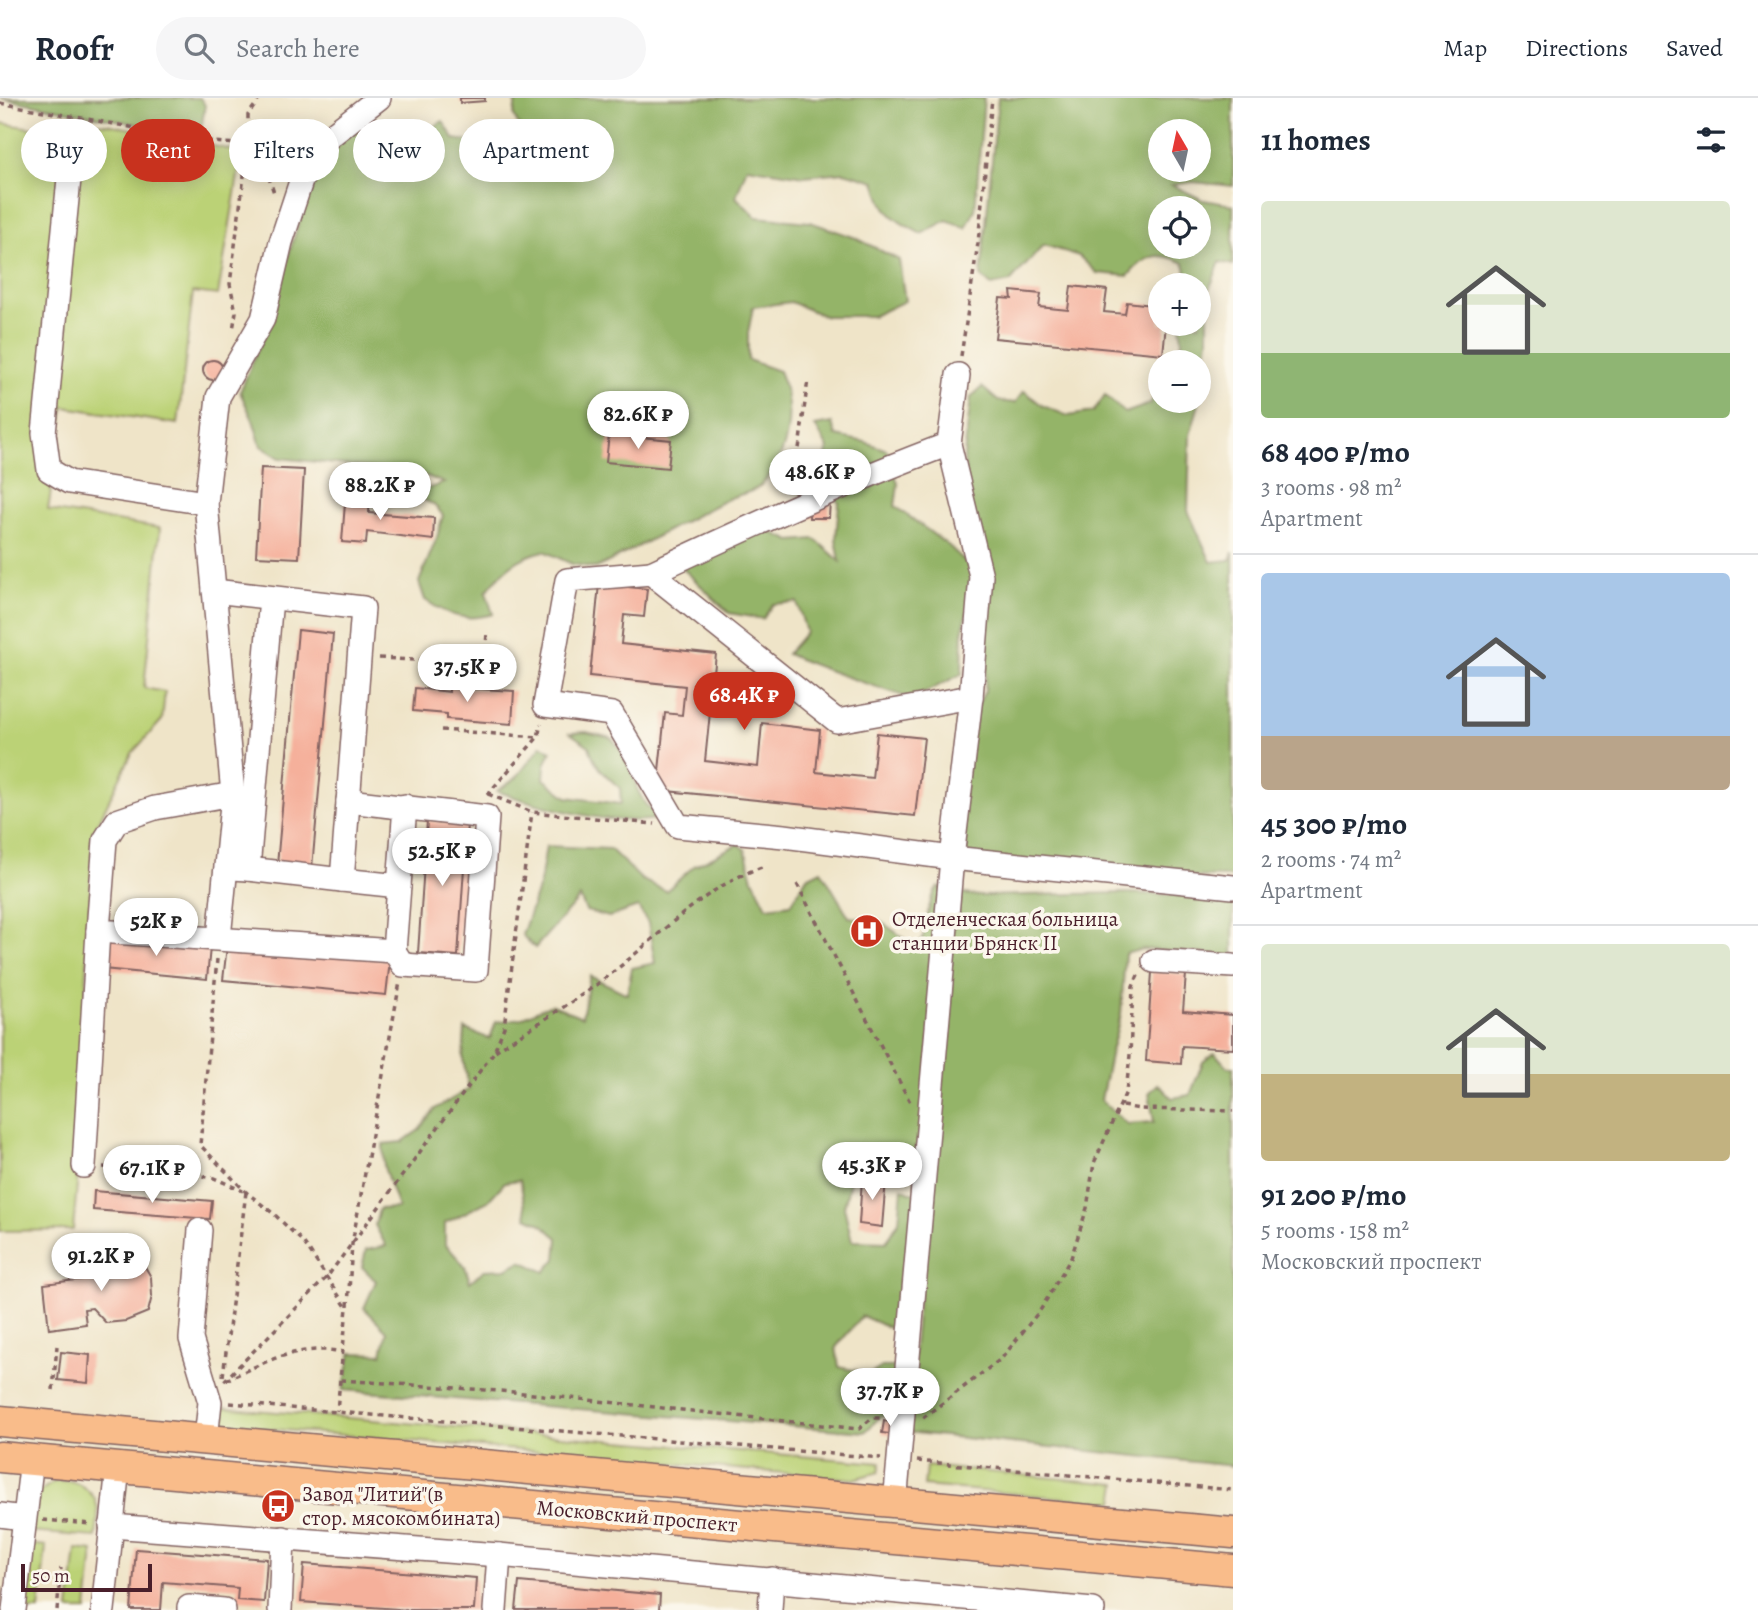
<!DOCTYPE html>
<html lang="en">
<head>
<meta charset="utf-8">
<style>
	body { margin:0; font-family:Alegreya,serif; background:#f6f6f7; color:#1f2937; height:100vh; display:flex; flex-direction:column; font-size:26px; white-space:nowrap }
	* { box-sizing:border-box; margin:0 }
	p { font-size:23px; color:#747a83 }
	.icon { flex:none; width:38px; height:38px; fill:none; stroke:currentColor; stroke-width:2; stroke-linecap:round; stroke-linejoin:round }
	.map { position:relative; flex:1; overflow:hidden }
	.details { display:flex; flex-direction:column; background:#fff; width:525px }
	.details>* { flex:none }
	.hud { position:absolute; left:21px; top:21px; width:665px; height:63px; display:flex; gap:14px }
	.needle { width:46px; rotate:351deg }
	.buttons { position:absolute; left:1148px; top:21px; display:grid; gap:14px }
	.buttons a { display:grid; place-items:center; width:63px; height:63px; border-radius:50%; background:#fff; box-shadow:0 4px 18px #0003; font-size:35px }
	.scale { position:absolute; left:21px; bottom:18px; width:131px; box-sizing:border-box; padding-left:7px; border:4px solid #4a1f2b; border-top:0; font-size:19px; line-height:24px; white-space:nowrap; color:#4a1f2b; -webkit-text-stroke:5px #fbf7ec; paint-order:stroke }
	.price { position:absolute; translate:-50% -60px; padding:0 16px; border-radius:24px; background:#fff; color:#222; font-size:23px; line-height:46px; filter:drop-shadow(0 2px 4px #0008) }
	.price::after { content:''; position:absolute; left:50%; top:42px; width:21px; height:16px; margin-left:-10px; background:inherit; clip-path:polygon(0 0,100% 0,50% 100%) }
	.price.current { background:#c8321e; color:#fff }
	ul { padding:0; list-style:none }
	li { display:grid; align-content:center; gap:14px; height:371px; padding:0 28px }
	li+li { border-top:2px solid #e0e1e3 }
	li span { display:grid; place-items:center; height:217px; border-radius:7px; color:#555 }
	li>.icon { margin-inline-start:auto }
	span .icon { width:126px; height:126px; fill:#fffc; stroke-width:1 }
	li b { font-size:30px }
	h2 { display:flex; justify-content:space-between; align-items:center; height:84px; padding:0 28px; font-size:30px }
	.pill { padding:0 24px; border-radius:32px; background:#fff; box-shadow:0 4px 18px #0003; font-size:24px; line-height:63px }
	.pill.current { background:#c8321e; color:#fff }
	header { display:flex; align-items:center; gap:42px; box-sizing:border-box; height:98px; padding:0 35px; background:#fff; border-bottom:2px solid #e0e1e3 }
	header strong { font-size:33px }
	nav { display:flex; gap:38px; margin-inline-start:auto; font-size:24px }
	.search { width:490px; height:63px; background:#f6f6f7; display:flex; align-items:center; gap:18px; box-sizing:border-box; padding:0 24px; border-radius:38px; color:#747a83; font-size:26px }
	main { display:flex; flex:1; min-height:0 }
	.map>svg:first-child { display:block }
</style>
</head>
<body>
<header>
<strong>Roofr</strong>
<div class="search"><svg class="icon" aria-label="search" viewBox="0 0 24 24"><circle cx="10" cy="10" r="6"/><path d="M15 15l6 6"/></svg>Search here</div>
<nav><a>Map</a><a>Directions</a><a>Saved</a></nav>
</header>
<main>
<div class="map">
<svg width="1233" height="1512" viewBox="0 0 1233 1512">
	<rect width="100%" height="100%" fill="#fbf7ec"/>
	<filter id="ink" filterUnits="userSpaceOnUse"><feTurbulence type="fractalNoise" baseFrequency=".0143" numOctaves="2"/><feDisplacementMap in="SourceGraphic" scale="14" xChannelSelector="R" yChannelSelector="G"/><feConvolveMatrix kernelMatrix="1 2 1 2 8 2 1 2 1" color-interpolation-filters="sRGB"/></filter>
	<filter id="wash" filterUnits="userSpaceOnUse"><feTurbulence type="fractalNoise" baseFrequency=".00686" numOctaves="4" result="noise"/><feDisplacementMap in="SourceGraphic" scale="28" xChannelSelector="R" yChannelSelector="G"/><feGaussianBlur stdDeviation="1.57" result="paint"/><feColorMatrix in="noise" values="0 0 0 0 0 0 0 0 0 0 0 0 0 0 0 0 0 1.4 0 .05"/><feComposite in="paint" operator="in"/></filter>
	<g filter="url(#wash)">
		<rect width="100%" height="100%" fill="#efe4c8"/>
		<g fill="#bbd276" stroke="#827850" stroke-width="2">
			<path d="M84,24L108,26L242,54L218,197L193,194L178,326L64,309L48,412L160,430L144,590L165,594L162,622L132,655L93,735L78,1075L73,1132L0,1133V25L80,38Z"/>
			<path d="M218,1309L881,1365L879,1374L854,1381L216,1326Z"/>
			<path d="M926,1368L1117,1386L1114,1404L924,1388Z"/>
			<path d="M71,1383C102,1395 99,1411 96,1439L29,1434L37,1395L54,1384Z"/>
			<path d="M28,1446L46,1448L39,1512H21Z"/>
			<path d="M76,1451L93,1453L87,1512H69Z"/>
		</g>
		<g fill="#94b467" stroke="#6f6a49" stroke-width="2" fill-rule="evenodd">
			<path d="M0,0H200L205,7L200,38Z"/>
			<path d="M516,0H984L975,112L966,130L947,122L921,136C891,119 884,117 875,83L844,74L804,78L747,69L736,99L756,119L810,124L856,140L899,162L905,203L873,218H824L791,204L753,209L748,235V262L779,273C796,311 790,358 760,388C753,395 739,396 730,400C685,422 641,448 596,470L572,466L544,453C517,459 503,472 486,494L493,516C465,524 449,518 425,502L419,484L437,439L443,417L434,407L413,396L444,385L419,375L280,360L261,348L253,322L240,294L275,211L286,165L322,51L365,24L419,53L427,47L426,33L443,23L454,41C478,44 491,46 504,67L524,62L526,44L514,18Z"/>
			<path d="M998,0H1233V88L1193,84L1172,87L1203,102L1233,107V167L1220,164L1208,195V242L1199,306L1190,337L1188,413L1211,464L1230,462L1233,454V779L957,776L969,623L985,593L988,509L992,469L978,436L966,396L964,358L971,299L982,289L998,303L1015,305L1024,293L1043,308L1068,318L1093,314L1105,297L1125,315L1150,306L1160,286V303H1199V264H1171L1182,245L1180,226H1199V187H1189L1184,165C1158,153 1146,156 1128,178L1097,175L1079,158L1044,147L1010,184L991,188L981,178ZM1160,33H1199V72H1160ZM1160,110H1199V149H1160Z"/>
			<path d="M832,325L836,338L865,344L887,352L898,386L895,408L949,448L972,470L974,492L963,531L962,576L912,601C870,586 827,574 787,556L806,534L797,504L773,506L763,521L729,515L670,458L767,432L791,443L815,441L840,463L836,441L839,405C824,386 821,374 828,350L815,328Z"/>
			<path d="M586,634L611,640L630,664L637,691L645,706L660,720C617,730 538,708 497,693L516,680L542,647L551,653L545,667L544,681L567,699L621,706L620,690C605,677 594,667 589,648L570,635Z"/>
			<path d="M738,746L745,751L753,781L767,809L791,806L807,779L821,772L849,819L880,823L919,851C928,831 925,807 938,789L945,790L919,1069L853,1070L844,1109L852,1143L886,1144L899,1123L902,1090L916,1097L903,1236L862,1218L836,1249L839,1269L871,1276L882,1269H900L896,1316L881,1318L865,1334L343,1292L351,1255L382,1256L387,1233L364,1210L376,1183L362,1169L366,1152L386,1148L375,1127L379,1111L398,1110L384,1069L383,1046L402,1044L419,1032L435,1011L469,991L463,961L465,931L490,941L496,924L522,920L551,906L582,919L590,878L627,896L632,870L655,865L648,825L638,809L609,819L586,813L580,799L535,850L522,837L540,785L546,748L610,751L642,782L666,793L694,768ZM520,1082L527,1119L540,1125L558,1140L556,1161L545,1174L521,1163L506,1171L484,1172L470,1184L465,1168L445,1146V1125L488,1103L505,1084Z"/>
			<path d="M956,795L979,798L1123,795L1233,799V858L1143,851L1125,856L1121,916L1110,957L1101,1002L1127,1026L1154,1024L1149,995L1158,986L1172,1000L1190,997L1203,964L1215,955L1227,969H1233V1368L906,1334Z"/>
		</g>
		<g id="blocks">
			<g fill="#f5b09b">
				<path d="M460,0H485V3L460,5Z"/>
				<path d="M1071,188L1107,192L1104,214L1125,216L1127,204L1160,208V226H1166L1163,256L995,240L1000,200L1012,201L1011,193L1041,196L1039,209L1068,212Z"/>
				<circle cx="213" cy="272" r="10"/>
				<path d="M609,336L671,342L668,370L606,364Z"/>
				<path d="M261,370L304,372L299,460L256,458Z"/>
				<path d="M346,392L370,394L369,415L434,420L433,442L367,434L366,446L342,444Z"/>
				<path d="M810,402H830L829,420H809Z"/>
				<path d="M599,486L647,491L644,519L624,517L621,546L716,556L705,663L758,669L762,625L820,632L816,674L872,680L877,635L924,640L915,718L657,692L665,615L682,617L685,588L590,578Z"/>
				<path d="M298,532L333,536L312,770L277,767Z"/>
				<path d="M449,589L514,593L512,626L447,621V616L413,613L415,590L449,594Z"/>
				<path d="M427,723L467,726L458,858L418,855Z"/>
				<path d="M107,838L210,849L207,881L103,871Z"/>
				<path d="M227,848L390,862L386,897L223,882Z"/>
				<path d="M1152,874L1186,876L1183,913L1233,917V951L1182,948L1181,966L1146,963Z"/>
				<path d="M862,1081H886L882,1129L859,1126Z"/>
				<path d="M94,1093L212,1103L210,1121L93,1112Z"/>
				<path d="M118,1154L134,1160L144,1167L151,1179L152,1198L148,1214L126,1223L106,1225L92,1210L84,1211L86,1226L49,1231L44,1186L83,1181L87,1170L100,1159Z"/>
				<path d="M61,1254L90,1257L88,1285L58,1282Z"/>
				<path d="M884,1323L899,1325L897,1337L882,1335Z"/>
				<path d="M136,1451L267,1461L264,1504L237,1502L238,1490L163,1484L161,1512H131Z"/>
				<path d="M304,1466L476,1480L474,1512H412L301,1504Z"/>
				<path d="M519,1484L660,1497L659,1512H516Z"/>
			</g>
		</g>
	</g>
	<g filter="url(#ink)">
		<use href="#blocks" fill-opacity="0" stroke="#846462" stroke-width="2"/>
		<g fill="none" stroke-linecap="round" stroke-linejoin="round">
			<g stroke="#846462" stroke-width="26">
				<g id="minor">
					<path d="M73,40L44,335L49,372L69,384L206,405"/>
					<path d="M651,475C749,429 847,384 949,346"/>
					<path d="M214,493L363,510L342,782L248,771"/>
					<path d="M971,599L837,623L651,475L567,482L545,607L612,616L678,728L784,738L952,760L1233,789"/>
					<path d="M233,696L155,710L117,723L105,742L98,833L394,853L403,867L476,872L487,719L348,703"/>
					<path d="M232,770L248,771L271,500"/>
					<path d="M342,782L399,788L405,708"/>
					<path d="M219,840L233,696L206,405L218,299L263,221L281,144L311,53L379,0"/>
					<path d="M394,853L399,788"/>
					<path d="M1154,863L1233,868"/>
					<path d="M84,1068L98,833"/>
					<path d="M200,1132L191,1241L210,1304L206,1341"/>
					<path d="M895,1406L952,760L971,599L981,478L949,346L958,277"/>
					<path d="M0,1417L24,1420"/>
					<path d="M111,1428L499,1457L1093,1512"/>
					<path d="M14,1512L32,1361"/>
					<path d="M103,1512L118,1369"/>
					<path d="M189,1512V1509L224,1512"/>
					<path d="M280,1512L283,1440"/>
					<path d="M495,1512L499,1457"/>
					<path d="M770,1512L772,1481"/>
				</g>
			</g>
			<g stroke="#846462" stroke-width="33">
				<g id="major">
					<path d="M0,1323L1233,1435"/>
					<path d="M0,1359L1233,1472"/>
				</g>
			</g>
			<g stroke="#846462" stroke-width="3.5" stroke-dasharray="5 5" stroke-linecap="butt">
				<path d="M260,0L248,17V47L263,62L275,98"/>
				<path d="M0,5L212,44L248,47L230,186L236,214L233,232"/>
				<path d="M961,258L978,145L992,0"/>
				<path d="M794,390L808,281"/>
				<path d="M379,560L485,566L487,534"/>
				<path d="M441,632L538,639"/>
				<path d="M488,696L532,714L655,726"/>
				<path d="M487,697L538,639L541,626"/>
				<path d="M797,786L910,1004"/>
				<path d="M217,861L200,1047L246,1094L274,1116L304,1145L347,1210L337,1313"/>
				<path d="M495,953C536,926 578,902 617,871C662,835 706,788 762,769"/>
				<path d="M1122,1008L1140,1011L1233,1013"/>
				<path d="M103,1069L178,1074L214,1080L243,1093"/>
				<path d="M348,1208L352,1146L400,884"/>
				<path d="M223,1278L246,1094"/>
				<path d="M226,1282C267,1263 297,1246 344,1254"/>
				<path d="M341,1282L514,1294L859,1331L872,1320H883"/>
				<path d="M224,1283L327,1179L494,954L504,929L532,714"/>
				<path d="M53,1292L57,1248"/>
				<path d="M230,1305L881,1360"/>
				<path d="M923,1320L1002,1260L1041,1211L1071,1160L1087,1110L1094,1065L1126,994L1130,957L1133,889L1139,875"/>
				<path d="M917,1363L1233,1392"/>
				<path d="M43,1422L91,1426"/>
				<path d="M57,1512L61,1470"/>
			</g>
			<use href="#minor" stroke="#fff" stroke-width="23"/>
			<use href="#major" stroke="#f9bc8a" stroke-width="30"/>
		</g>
	</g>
	<defs>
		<g id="hospital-disc" transform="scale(1.75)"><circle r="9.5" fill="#c8321e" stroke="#fbf7ec"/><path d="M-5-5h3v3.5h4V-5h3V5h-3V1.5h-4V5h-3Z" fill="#fff"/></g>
		<g id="bus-disc" transform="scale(1.75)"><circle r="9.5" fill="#c8321e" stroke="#fbf7ec"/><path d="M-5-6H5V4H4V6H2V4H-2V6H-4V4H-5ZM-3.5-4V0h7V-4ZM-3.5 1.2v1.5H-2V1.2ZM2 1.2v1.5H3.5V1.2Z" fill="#fff"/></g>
	</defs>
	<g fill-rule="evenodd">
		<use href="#hospital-disc" x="867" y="833"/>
		<use href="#bus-disc" x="278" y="1408"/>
	</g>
	<g text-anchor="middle" stroke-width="7" stroke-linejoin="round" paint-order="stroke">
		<g font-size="21" fill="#4a1f2b" stroke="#fbf7ec" text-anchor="start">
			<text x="892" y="828">Отделенческая больница<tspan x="892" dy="24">станции Брянск II</tspan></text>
			<text x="302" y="1403">Завод "Литий"(в<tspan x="302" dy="24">стор. мясокомбината)</tspan></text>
		</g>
		<g font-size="21" fill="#4a1f2b" stroke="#fbf7ec">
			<text transform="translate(637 1418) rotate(5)" y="7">Московский проспект</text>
		</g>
	</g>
</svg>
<div class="buttons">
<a><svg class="needle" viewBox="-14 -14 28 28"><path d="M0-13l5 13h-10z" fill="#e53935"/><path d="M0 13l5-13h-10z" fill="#747a83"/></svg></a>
<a><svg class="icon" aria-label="locate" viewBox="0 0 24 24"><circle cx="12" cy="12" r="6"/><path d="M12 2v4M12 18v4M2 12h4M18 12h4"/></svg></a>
<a>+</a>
<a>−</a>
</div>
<div class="scale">50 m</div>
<b class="price" style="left:638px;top:353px">82.6K ₽</b>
<b class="price" style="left:820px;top:411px">48.6K ₽</b>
<b class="price" style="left:380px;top:424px">88.2K ₽</b>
<b class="price" style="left:467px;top:606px">37.5K ₽</b>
<b class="price current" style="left:744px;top:634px">68.4K ₽</b>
<b class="price" style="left:442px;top:790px">52.5K ₽</b>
<b class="price" style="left:156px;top:860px">52K ₽</b>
<b class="price" style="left:872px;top:1104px">45.3K ₽</b>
<b class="price" style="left:152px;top:1107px">67.1K ₽</b>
<b class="price" style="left:101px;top:1195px">91.2K ₽</b>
<b class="price" style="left:890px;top:1330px">37.7K ₽</b>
<div class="hud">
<a class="pill">Buy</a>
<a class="pill current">Rent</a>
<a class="pill">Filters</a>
<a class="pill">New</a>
<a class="pill">Apartment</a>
</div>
</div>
<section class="details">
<h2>11 homes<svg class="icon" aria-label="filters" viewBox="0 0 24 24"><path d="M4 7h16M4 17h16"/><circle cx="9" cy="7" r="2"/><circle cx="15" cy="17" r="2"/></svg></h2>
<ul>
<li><span style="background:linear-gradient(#dfe7d0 70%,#8fb573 0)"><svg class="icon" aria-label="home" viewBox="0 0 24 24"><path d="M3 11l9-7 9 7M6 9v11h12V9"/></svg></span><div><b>68 400 ₽/mo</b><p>3 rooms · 98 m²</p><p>Apartment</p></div></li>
<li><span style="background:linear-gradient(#a9c7e8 75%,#b9a48a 0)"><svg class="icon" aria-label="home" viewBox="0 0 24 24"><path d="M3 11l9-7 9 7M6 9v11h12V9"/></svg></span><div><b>45 300 ₽/mo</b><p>2 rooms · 74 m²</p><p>Apartment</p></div></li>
<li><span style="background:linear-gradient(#dfe7d0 60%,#c2b280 0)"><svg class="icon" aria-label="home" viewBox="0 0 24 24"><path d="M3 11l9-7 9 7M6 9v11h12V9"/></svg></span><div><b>91 200 ₽/mo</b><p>5 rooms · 158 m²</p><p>Московский проспект</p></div></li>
</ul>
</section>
</main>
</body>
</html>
